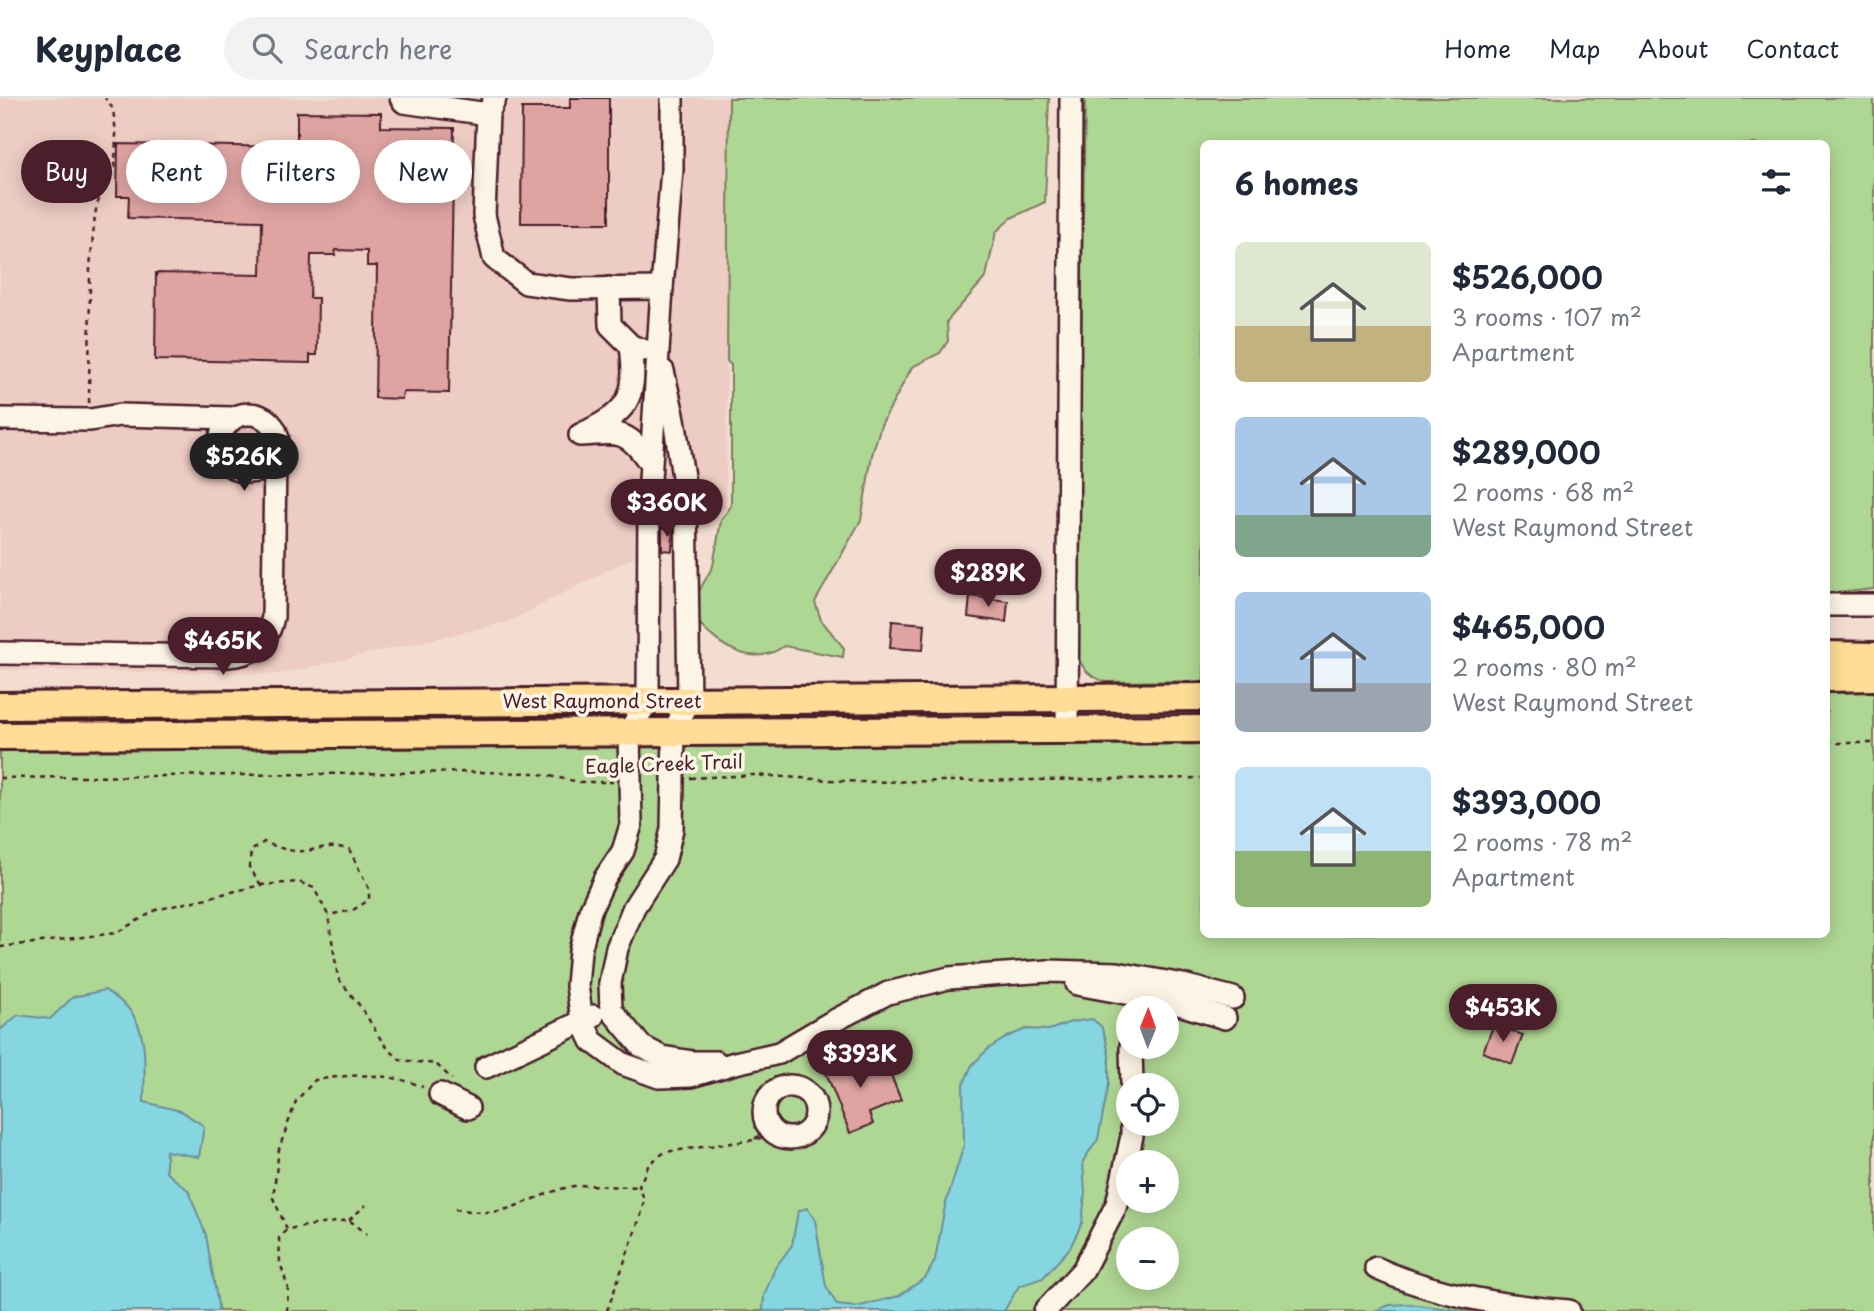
<!DOCTYPE html>
<html lang="en">
<head>
<meta charset="utf-8">
<style>
	body { margin:0; font-family:"Playpen Sans",sans-serif; background:#f2f2f3; color:#1f2937; height:100vh; display:flex; flex-direction:column; font-size:26px; white-space:nowrap }
	* { box-sizing:border-box; margin:0 }
	p { font-size:23px; color:#747a83 }
	.icon { flex:none; width:38px; height:38px; fill:none; stroke:currentColor; stroke-width:2; stroke-linecap:round; stroke-linejoin:round }
	.map { position:relative; flex:1; overflow:hidden }
	.side { position:absolute; left:1200px; top:42px; width:630px; height:798px; display:flex; flex-direction:column; background:#fff; border-radius:10px; box-shadow:0 4px 18px #0003 }
	.side>* { flex:none }
	.banner { position:absolute; left:21px; top:42px; width:665px; height:63px; display:flex; gap:14px }
	.needle { width:46px; rotate:1deg }
	.buttons { position:absolute; left:1116px; top:898px; display:grid; gap:14px }
	.buttons a { display:grid; place-items:center; width:63px; height:63px; border-radius:50%; background:#fff; box-shadow:0 4px 18px #0003; font-size:35px }
	.price { position:absolute; translate:-50% -60px; padding:0 16px; border-radius:24px; background:#4a1f2b; color:#fff; font-size:23px; line-height:46px; filter:drop-shadow(0 2px 4px #0008) }
	.price::after { content:''; position:absolute; left:50%; top:42px; width:21px; height:16px; margin-left:-10px; background:inherit; clip-path:polygon(0 0,100% 0,50% 100%) }
	.price.on { background:#222; color:#fff }
	ul { padding:0; list-style:none }
	li { display:flex; align-items:center; gap:21px; height:175px; padding:0 35px }
	li span { display:grid; place-items:center; flex:none; width:196px; height:140px; border-radius:10px; color:#555 }
	li>.icon { margin-inline-start:auto }
	span .icon { width:84px; height:84px; fill:#fffc; stroke-width:1 }
	li b { font-size:30px }
	h2 { display:flex; justify-content:space-between; align-items:center; height:84px; padding:0 35px; font-size:30px }
	.pill { padding:0 24px; border-radius:32px; background:#fff; box-shadow:0 4px 18px #0003; font-size:24px; line-height:63px }
	.pill.on { background:#4a1f2b; color:#fff }
	header { display:flex; align-items:center; gap:42px; box-sizing:border-box; height:98px; padding:0 35px; background:#fff; border-bottom:2px solid #e0e1e3 }
	header strong { font-size:33px }
	nav { display:flex; gap:38px; margin-inline-start:auto; font-size:24px }
	.search { width:490px; height:63px; background:#f2f2f3; display:flex; align-items:center; gap:18px; box-sizing:border-box; padding:0 24px; border-radius:38px; color:#747a83; font-size:26px }
	.map>svg:first-child { display:block }
</style>
</head>
<body>
<header>
<strong>Keyplace</strong>
<div class="search"><svg class="icon" aria-label="search" viewBox="0 0 24 24"><circle cx="10" cy="10" r="6"/><path d="M15 15l6 6"/></svg>Search here</div>
<nav><a>Home</a><a>Map</a><a>About</a><a>Contact</a></nav>
</header>
<div class="map">
<svg width="1874" height="1213" viewBox="0 0 1874 1213">
	<rect width="100%" height="100%" fill="#f3ddd1"/>
	<filter id="ink" filterUnits="userSpaceOnUse"><feTurbulence type="fractalNoise" baseFrequency=".0143" numOctaves="2"/><feDisplacementMap in="SourceGraphic" scale="14" xChannelSelector="R" yChannelSelector="G"/><feConvolveMatrix kernelMatrix="1 2 1 2 8 2 1 2 1" color-interpolation-filters="sRGB"/></filter>
	<g filter="url(#ink)">
		<path fill="#edccc3" d="M0,0H729L726,411L508,524L280,576L0,572Z"/>
		<g fill="#afd794" stroke="#7c7b60" stroke-width="2" fill-rule="evenodd">
			<path d="M729,0H1049L1045,104L1011,120L996,134L986,179L947,223L948,243L940,255L912,269L881,327L872,357L861,422L815,504L821,522L844,550L843,559L784,548C754,570 720,550 699,525V493L713,468L721,422L731,408V267L727,263Z"/>
			<path d="M1085,0H1874V491L1827,496V46H1204V583L1106,584C1087,577 1084,573 1076,555Z"/>
			<path d="M1874,593V1213H0V653L1204,646V836H1827V594ZM1129,910H1167V948H1129ZM1129,987H1167V1026H1129ZM1129,1064H1167V1102H1129ZM1129,1141H1167V1180H1129Z"/>
		</g>
		<g fill="#85d6e0" stroke="#6d8d98" stroke-width="2">
			<path d="M105,892C112,898 121,902 127,909C150,934 144,972 144,1004L181,1013L204,1028L199,1059L166,1053V1074L188,1092L206,1137L219,1213H0V932L18,917L50,921L73,899Z"/>
			<path d="M1092,921L1101,928L1106,942L1109,957V985L1098,1041L1083,1063L1085,1096L1082,1125L1070,1150L1043,1180L1019,1188L1004,1213H763L764,1198L775,1170L792,1147L798,1113L807,1110L815,1122L826,1188L837,1207L856,1209L899,1198L926,1179L935,1162L945,1108L964,1047L963,987L972,967L988,951L1009,938L1026,931L1049,932L1071,924Z"/>
			<path d="M1409,1206L1464,1213H1374L1390,1207Z"/>
		</g>
		<g fill="#dfa4a2" stroke="#4a1f2b" stroke-width="2">
			<path d="M570,0H609V125H521L522,10H570Z"/>
			<path d="M297,14L381,15V29L454,30L449,295L403,294L402,301L375,300L377,168H367V153L335,152V157H311L310,200H318L317,257H310V265L155,262L156,175L261,177L262,123L128,120L129,98H117L118,46L297,49Z"/>
			<path d="M662,430H673L672,453L662,452Z"/>
			<path d="M970,498L1008,503L1006,524L968,519Z"/>
			<path d="M892,523L925,526L923,552L890,550Z"/>
			<path d="M1494,926L1523,937L1512,966L1483,954Z"/>
			<path d="M853,954L861,975L886,965L901,1002L869,1015L873,1026L850,1035L823,967Z"/>
		</g>
		<g fill="none" stroke-linecap="round" stroke-linejoin="round">
			<g stroke="#4a1f2b" stroke-width="26">
				<g id="minor">
					<path d="M401,0L404,4L488,16"/>
					<path d="M495,0L488,16L484,117L494,160L526,185L571,191L662,190"/>
					<path d="M672,0V72L662,190L649,398L648,603L629,633L631,727L623,753L605,780L590,813L580,853L577,888L582,922L592,943L623,966L659,979L691,978L735,965L779,955L830,925L888,895L949,880L1048,873L1117,875L1183,887L1233,900"/>
					<path d="M609,190L610,227L631,248L643,252"/>
					<path d="M631,248C638,303 627,314 580,337C619,335 626,330 650,365"/>
					<path d="M663,273L674,321L686,398L689,603L674,633L672,731L665,761L634,809L617,850L610,885L611,912L641,948L662,959L693,964H716"/>
					<circle cx="249" cy="345" r="29"/>
					<path d="M0,321L90,322L120,317L233,320"/>
					<path d="M1827,507H1874"/>
					<path d="M0,555L228,558C254,557 268,544 273,519L275,359"/>
					<path d="M1067,632L1071,0"/>
					<path d="M1077,886L1169,903L1225,920"/>
					<path d="M1131,948L1132,987"/>
					<path d="M486,969L593,918"/>
					<circle cx="790" cy="1014" r="26"/>
					<path d="M440,996L468,1010"/>
					<path d="M1376,1170C1432,1196 1507,1209 1569,1213"/>
					<path d="M1045,1213L1083,1172L1117,1106L1132,1038V1026"/>
				</g>
			</g>
			<g stroke="#4a1f2b" stroke-width="32">
				<g id="major">
					<path d="M1827,557L1874,558"/>
					<path d="M1827,580L1874,579"/>
					<path d="M0,608L1204,599"/>
					<path d="M0,638L1204,631"/>
				</g>
			</g>
			<g stroke="#4a1f2b" stroke-width="2.5" stroke-dasharray="5 5" stroke-linecap="butt">
				<path d="M89,305L90,169L95,118L97,106L115,70L116,35L113,11L105,0"/>
				<path d="M1827,645H1874"/>
				<path d="M0,680L474,674L534,675L580,684H613"/>
				<path d="M690,680L754,677L861,684L1204,680"/>
				<path d="M261,787L249,769L251,753L264,744C277,749 289,754 303,753C325,751 325,746 349,751L369,791V802L353,812L328,817"/>
				<path d="M0,849L116,835L156,812L261,787L299,784L314,790L328,817L338,880L363,912L383,945L400,962L436,966L452,981"/>
				<path d="M755,1041L768,1029"/>
				<path d="M455,1111C471,1113 487,1116 503,1112C527,1106 550,1092 574,1088C596,1085 617,1091 639,1088"/>
				<path d="M349,1122L366,1107"/>
				<path d="M287,1131L273,1100L279,1051L296,1003L315,982C352,976 388,974 423,989"/>
				<path d="M287,1213L288,1190L280,1164L279,1140L287,1131L349,1122L367,1136"/>
				<path d="M607,1213L642,1114L644,1101L639,1088L649,1066L665,1054L754,1042L775,1036"/>
			</g>
			<use href="#minor" stroke="#fcf5e5" stroke-width="21"/>
			<use href="#major" stroke="#ffdd96" stroke-width="26"/>
		</g>
	</g>
	<g text-anchor="middle" stroke-width="7" stroke-linejoin="round" paint-order="stroke">
		<g font-size="19" fill="#4a1f2b" stroke="#fcf5e5">
			<text x="602" y="610">West Raymond Street</text>
			<text transform="translate(664 666) rotate(-2)" y="7">Eagle Creek Trail</text>
		</g>
	</g>
</svg>
<div class="buttons">
<a><svg class="needle" viewBox="-14 -14 28 28"><path d="M0-13l5 13h-10z" fill="#e53935"/><path d="M0 13l5-13h-10z" fill="#747a83"/></svg></a>
<a><svg class="icon" aria-label="locate" viewBox="0 0 24 24"><circle cx="12" cy="12" r="6"/><path d="M12 2v4M12 18v4M2 12h4M18 12h4"/></svg></a>
<a>+</a>
<a>−</a>
</div>
<b class="price on" style="left:244px;top:395px">$526K</b>
<b class="price" style="left:667px;top:441px">$360K</b>
<b class="price" style="left:988px;top:511px">$289K</b>
<b class="price" style="left:223px;top:579px">$465K</b>
<b class="price" style="left:1503px;top:946px">$453K</b>
<b class="price" style="left:860px;top:992px">$393K</b>
<div class="banner">
<a class="pill on">Buy</a>
<a class="pill">Rent</a>
<a class="pill">Filters</a>
<a class="pill">New</a>
</div>
<section class="side">
<h2>6 homes<svg class="icon" aria-label="filters" viewBox="0 0 24 24"><path d="M4 7h16M4 17h16"/><circle cx="9" cy="7" r="2"/><circle cx="15" cy="17" r="2"/></svg></h2>
<ul>
<li><span style="background:linear-gradient(#dfe7d0 60%,#c2b280 0)"><svg class="icon" aria-label="home" viewBox="0 0 24 24"><path d="M3 11l9-7 9 7M6 9v11h12V9"/></svg></span><div><b>$526,000</b><p>3 rooms · 107 m²</p><p>Apartment</p></div></li>
<li><span style="background:linear-gradient(#a9c7e8 70%,#7fa58c 0)"><svg class="icon" aria-label="home" viewBox="0 0 24 24"><path d="M3 11l9-7 9 7M6 9v11h12V9"/></svg></span><div><b>$289,000</b><p>2 rooms · 68 m²</p><p>West Raymond Street</p></div></li>
<li><span style="background:linear-gradient(#a9c7e8 65%,#9aa5b1 0)"><svg class="icon" aria-label="home" viewBox="0 0 24 24"><path d="M3 11l9-7 9 7M6 9v11h12V9"/></svg></span><div><b>$465,000</b><p>2 rooms · 80 m²</p><p>West Raymond Street</p></div></li>
<li><span style="background:linear-gradient(#bfe0f5 60%,#8fb573 0)"><svg class="icon" aria-label="home" viewBox="0 0 24 24"><path d="M3 11l9-7 9 7M6 9v11h12V9"/></svg></span><div><b>$393,000</b><p>2 rooms · 78 m²</p><p>Apartment</p></div></li>
</ul>
</section>
</div>
</body>
</html>
